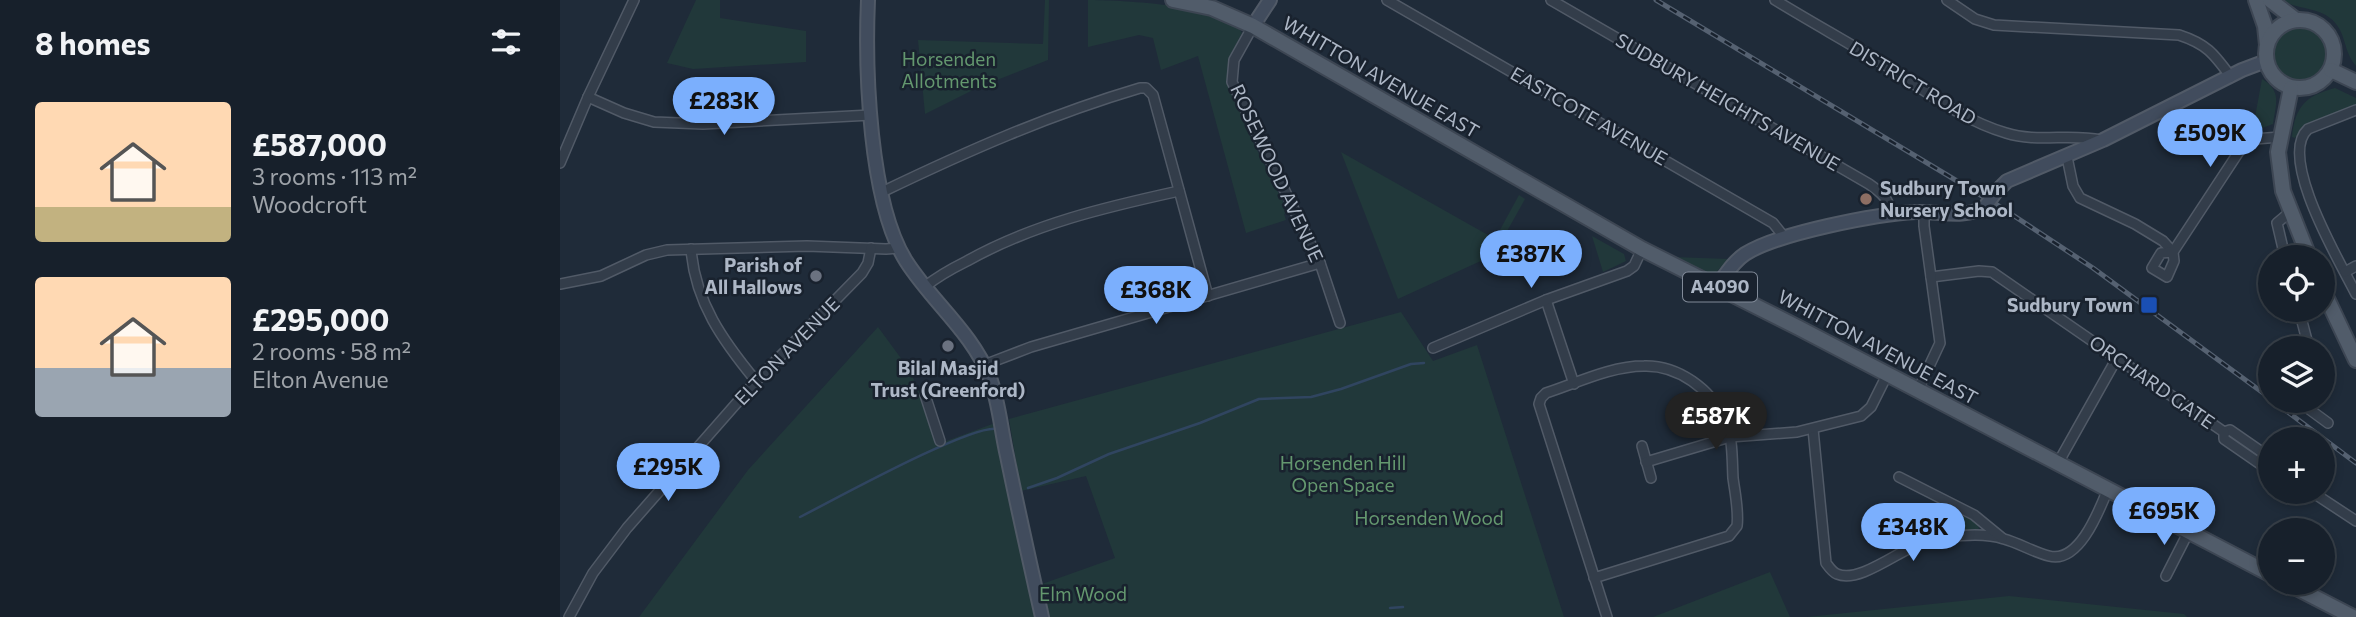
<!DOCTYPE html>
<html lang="en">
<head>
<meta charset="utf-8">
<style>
	body { margin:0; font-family:Commissioner,sans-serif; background:#202833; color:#f1f3f6; height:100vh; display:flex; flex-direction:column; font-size:26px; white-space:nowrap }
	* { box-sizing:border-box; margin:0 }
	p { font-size:23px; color:#9ea3a9 }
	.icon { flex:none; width:38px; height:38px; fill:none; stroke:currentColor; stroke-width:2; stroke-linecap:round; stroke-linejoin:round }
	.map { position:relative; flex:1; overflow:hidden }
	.drawer { display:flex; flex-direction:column; background:#17202b; width:560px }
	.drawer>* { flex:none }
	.controls { position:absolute; left:1698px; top:245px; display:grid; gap:14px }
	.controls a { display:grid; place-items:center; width:77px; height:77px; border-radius:50%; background:#17202b; box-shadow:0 4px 10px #0003,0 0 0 2px #363e47; font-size:35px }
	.price { position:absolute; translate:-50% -60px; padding:0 16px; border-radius:24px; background:#7baffd; color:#111; font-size:23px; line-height:46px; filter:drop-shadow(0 2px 4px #0008) }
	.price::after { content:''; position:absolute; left:50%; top:42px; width:21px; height:16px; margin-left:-10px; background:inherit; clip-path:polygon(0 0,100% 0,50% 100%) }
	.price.on { background:#222; color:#fff }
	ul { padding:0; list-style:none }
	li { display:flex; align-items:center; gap:21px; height:175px; padding:0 35px }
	li span { display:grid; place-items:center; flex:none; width:196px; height:140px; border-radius:7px; color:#555 }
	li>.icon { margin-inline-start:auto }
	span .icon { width:84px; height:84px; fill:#fffc; stroke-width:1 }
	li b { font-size:30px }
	h2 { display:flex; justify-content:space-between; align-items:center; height:84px; padding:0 35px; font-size:30px }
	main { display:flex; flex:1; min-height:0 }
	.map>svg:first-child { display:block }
</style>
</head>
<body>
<main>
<section class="drawer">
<h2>8 homes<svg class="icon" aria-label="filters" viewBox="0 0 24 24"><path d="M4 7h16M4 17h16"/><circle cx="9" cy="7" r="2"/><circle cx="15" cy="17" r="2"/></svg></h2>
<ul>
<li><span style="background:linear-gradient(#ffd9b3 75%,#c2b280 0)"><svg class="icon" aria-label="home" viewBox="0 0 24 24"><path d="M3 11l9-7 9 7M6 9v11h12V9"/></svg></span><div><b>£587,000</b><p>3 rooms · 113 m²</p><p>Woodcroft</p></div></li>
<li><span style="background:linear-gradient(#ffd9b3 65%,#9aa5b1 0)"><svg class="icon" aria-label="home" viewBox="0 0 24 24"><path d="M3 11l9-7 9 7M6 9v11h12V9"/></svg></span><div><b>£295,000</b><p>2 rooms · 58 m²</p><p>Elton Avenue</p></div></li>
</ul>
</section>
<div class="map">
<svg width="1796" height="617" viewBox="0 0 1796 617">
	<rect width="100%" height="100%" fill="#1f2b39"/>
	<g fill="#21383a">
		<path d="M136,0H160V18L246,31V62L133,69L107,63Z"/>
		<path d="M485,0H489L488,60L419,87L365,114L358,40L483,44Z"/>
		<path d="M528,0C559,0 651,5 676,24C678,25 680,30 682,33L669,58L668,81L690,136L728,212L724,214L726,220L686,233L638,56L601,70L593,38L579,35L528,47Z"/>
		<path d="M1720,0H1796V66C1786,55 1786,42 1780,30C1768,6 1740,11 1720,0Z"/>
		<circle cx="1741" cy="54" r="29"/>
		<path d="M1702,79C1722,91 1716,104 1713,124L1697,130L1695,117Z"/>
		<path d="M1775,88L1796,98V105L1742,128L1735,138L1732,137C1735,107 1745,96 1775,88Z"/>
		<path d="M781,152L935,239L959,195L965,199L941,242L949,248L838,299Z"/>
		<path d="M1032,236L1064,254L1066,261L1043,272Z"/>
		<path d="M1112,257L1168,259L1152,277Z"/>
		<path d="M841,312L873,361L917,345L1004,617H490L482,584L555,558L526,476L461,491L449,419Z"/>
		<path d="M318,327L343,361L360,390L376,440L381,443L435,423L479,617H79L188,470Z"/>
		<path d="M1380,506L1418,523L1419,530L1385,531Z"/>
		<path d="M1210,572L1230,617H1093Z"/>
		<path d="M1449,596L1624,614L1627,617H1247Z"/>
	</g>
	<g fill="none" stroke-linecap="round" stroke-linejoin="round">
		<g stroke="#304560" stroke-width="2.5">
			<path d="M468,488L497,478L549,454L640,423L699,399L751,397L781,389L851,364L864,363"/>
			<path d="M240,517C272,501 411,424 437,429"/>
			<path d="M830,608L843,607"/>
		</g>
		<g stroke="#515a67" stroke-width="12">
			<g id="street">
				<path d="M827,0L1213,223L1225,238"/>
				<path d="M991,0L1309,184C1322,193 1329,199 1332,215"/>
				<path d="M1215,0C1251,22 1289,43 1325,65C1365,90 1401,120 1446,133C1477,143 1510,133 1541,140"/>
				<path d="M1387,0L1415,19L1434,25L1619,35C1647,44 1654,54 1671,77"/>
				<path d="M693,26L674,60L672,82L760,263L780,323"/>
				<path d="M28,97L64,113L94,122L143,124L311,115"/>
				<path d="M1796,110L1748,129C1717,157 1780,262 1796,294"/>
				<path d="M1507,157L1513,186L1520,198L1575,224L1603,241L1613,252"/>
				<path d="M0,163L28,97L74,0"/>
				<path d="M322,192C407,151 489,115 580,88H586L593,95L648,296"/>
				<path d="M131,249C135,302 163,341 196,381"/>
				<path d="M1613,252L1601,253L1592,268L1607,277L1614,261L1613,252L1684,144L1695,139L1720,137"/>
				<path d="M1725,257L1717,223L1730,212"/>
				<path d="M1785,272L1796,266"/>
				<path d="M1371,277L1419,271L1432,272L1664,432L1670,430L1709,457V464"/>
				<path d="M0,284L41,276L86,255L107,250L247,246L326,249L339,248"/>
				<path d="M366,286C378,276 393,268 407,261C473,224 546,207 619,191"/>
				<path d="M986,300L1014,384"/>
				<path d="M1739,310L1749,348"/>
				<path d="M873,348L986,300L1067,271L1074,266L1082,249"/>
				<path d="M424,365L471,347L760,263"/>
				<path d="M1358,390L1380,343L1364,226V212"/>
				<path d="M365,395L380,441"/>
				<path d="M1738,401L1768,423"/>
				<path d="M1253,429L1266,563C1269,567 1272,572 1277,574C1302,585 1348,542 1375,538C1397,536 1423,532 1444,539C1459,543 1473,552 1489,556C1519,564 1539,511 1548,489"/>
				<path d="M1664,432V439L1703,466L1710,464"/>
				<path d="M1082,446L1091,478"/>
				<path d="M1086,462L1170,437L1237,432L1301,416L1311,407L1327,375"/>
				<path d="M1498,463L1557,358"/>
				<path d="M1339,477L1414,515L1442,538"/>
				<path d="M1752,492L1796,521"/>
				<path d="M1606,576L1629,531"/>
				<path d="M1034,578L1169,536L1177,526C1179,511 1175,493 1173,478C1172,459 1173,437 1165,420C1151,389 1118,365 1084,366C1051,366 1017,383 986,393L981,398L979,404L1047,617"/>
				<path d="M9,617L33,573L67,528L196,381L302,273L308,263L311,248"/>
			</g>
		</g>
		<g stroke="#515a67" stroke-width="16">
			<g id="secondary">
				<path d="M308,0C305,69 309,202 346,261C372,302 412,332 430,378C439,402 441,430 447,456C458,510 470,563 482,617"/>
				<path d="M693,26L710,0"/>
				<path d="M1435,193L1447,181L1543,140L1682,70L1706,61"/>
				<path d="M1157,286C1166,274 1173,262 1185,254C1218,233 1317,214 1356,212C1378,211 1405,219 1425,207"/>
			</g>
		</g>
		<g stroke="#3d4653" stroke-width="18">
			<g id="primary">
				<path d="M613,0L652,8L693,26L1082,249L1239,328L1710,574"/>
				<path d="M1696,0L1705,26L1707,45"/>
				<path d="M1710,0L1736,20"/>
				<circle cx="1740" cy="54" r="34"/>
				<path d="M1771,70L1796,82"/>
				<path d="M1731,88L1718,152L1723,191L1749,257"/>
				<path d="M1762,288L1796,360"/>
				<path d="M1727,583L1793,617"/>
			</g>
		</g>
		<use href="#street" stroke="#333d4a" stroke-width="9"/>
		<use href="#secondary" stroke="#414c5d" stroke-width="12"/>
		<use href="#primary" stroke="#515c6a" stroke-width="14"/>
		<g stroke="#556171" stroke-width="5">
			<g id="rail">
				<path d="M1096,0L1442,208L1533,268L1710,398"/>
				<path d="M1713,401L1796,463"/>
			</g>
		</g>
		<use href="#rail" stroke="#19222e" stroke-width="2.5" stroke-dasharray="8" stroke-linecap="butt"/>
		<g stroke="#515a67" stroke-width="16" stroke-linecap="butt">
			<path id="secondary-bridge" d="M1425,207L1435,193"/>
		</g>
		<use href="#secondary-bridge" stroke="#414c5d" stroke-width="12"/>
	</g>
	<circle fill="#8d6e63" stroke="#19222e" stroke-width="2.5" cx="1306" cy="199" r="7"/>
	<g fill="#6b7280" stroke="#19222e" stroke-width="2.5">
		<circle cx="256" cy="276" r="7"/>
		<circle cx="388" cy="346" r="7"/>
	</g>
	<rect fill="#1a4fb4" stroke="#19222e" stroke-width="2.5" x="1580" y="296" width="18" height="18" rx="3.5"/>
	<g text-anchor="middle" stroke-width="5" stroke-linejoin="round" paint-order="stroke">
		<rect fill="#19222e" stroke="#818a98" stroke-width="2" x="1123" y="272.5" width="74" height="29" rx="5"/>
		<g font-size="18" font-weight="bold" fill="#adb7c6">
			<text x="1160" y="293">A4090</text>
		</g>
		<g font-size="19" fill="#64986f" stroke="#19222e">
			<text x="389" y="66">Horsenden<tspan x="389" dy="22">Allotments</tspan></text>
			<text x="783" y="470">Horsenden Hill<tspan x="783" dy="22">Open Space</tspan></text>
			<text x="869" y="525">Horsenden Wood</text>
			<text x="523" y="601">Elm Wood</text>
		</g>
		<g font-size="19" fill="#adb7c6" stroke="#19222e">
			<text transform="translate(821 77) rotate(30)" y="7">WHITTON AVENUE EAST</text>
			<text transform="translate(1353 83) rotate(31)" y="7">DISTRICT ROAD</text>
			<text transform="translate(1168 102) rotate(30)" y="7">SUDBURY HEIGHTS AVENUE</text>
			<text transform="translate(1029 116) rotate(30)" y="7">EASTCOTE AVENUE</text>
			<text transform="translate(717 173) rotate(65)" y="7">ROSEWOOD AVENUE</text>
			<text transform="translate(1318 347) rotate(28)" y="7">WHITTON AVENUE EAST</text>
			<text transform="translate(227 351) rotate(-46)" y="7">ELTON AVENUE</text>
			<text transform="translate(1592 382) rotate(35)" y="7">ORCHARD GATE</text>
		</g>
		<g font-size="19" font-weight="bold" fill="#adb7c6" stroke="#19222e" text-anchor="end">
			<text x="1320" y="195" text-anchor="start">Sudbury Town<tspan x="1320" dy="22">Nursery School</tspan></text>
			<text x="242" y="272">Parish of<tspan x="242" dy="22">All Hallows</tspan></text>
			<text x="1573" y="312">Sudbury Town</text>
			<text x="388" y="375" text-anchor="middle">Bilal Masjid<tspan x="388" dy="22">Trust (Greenford)</tspan></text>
		</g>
	</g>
</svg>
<div class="controls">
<a><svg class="icon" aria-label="locate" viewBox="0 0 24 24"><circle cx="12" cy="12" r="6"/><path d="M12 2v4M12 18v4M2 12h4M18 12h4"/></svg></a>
<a><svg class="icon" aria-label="layers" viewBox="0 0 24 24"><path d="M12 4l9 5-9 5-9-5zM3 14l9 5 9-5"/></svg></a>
<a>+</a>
<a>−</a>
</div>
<b class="price" style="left:164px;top:137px">£283K</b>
<b class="price" style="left:1650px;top:169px">£509K</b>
<b class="price" style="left:971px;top:290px">£387K</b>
<b class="price" style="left:596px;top:326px">£368K</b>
<b class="price on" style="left:1156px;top:452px">£587K</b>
<b class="price" style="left:108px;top:503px">£295K</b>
<b class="price" style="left:1604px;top:547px">£695K</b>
<b class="price" style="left:1353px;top:563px">£348K</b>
</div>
</main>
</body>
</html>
